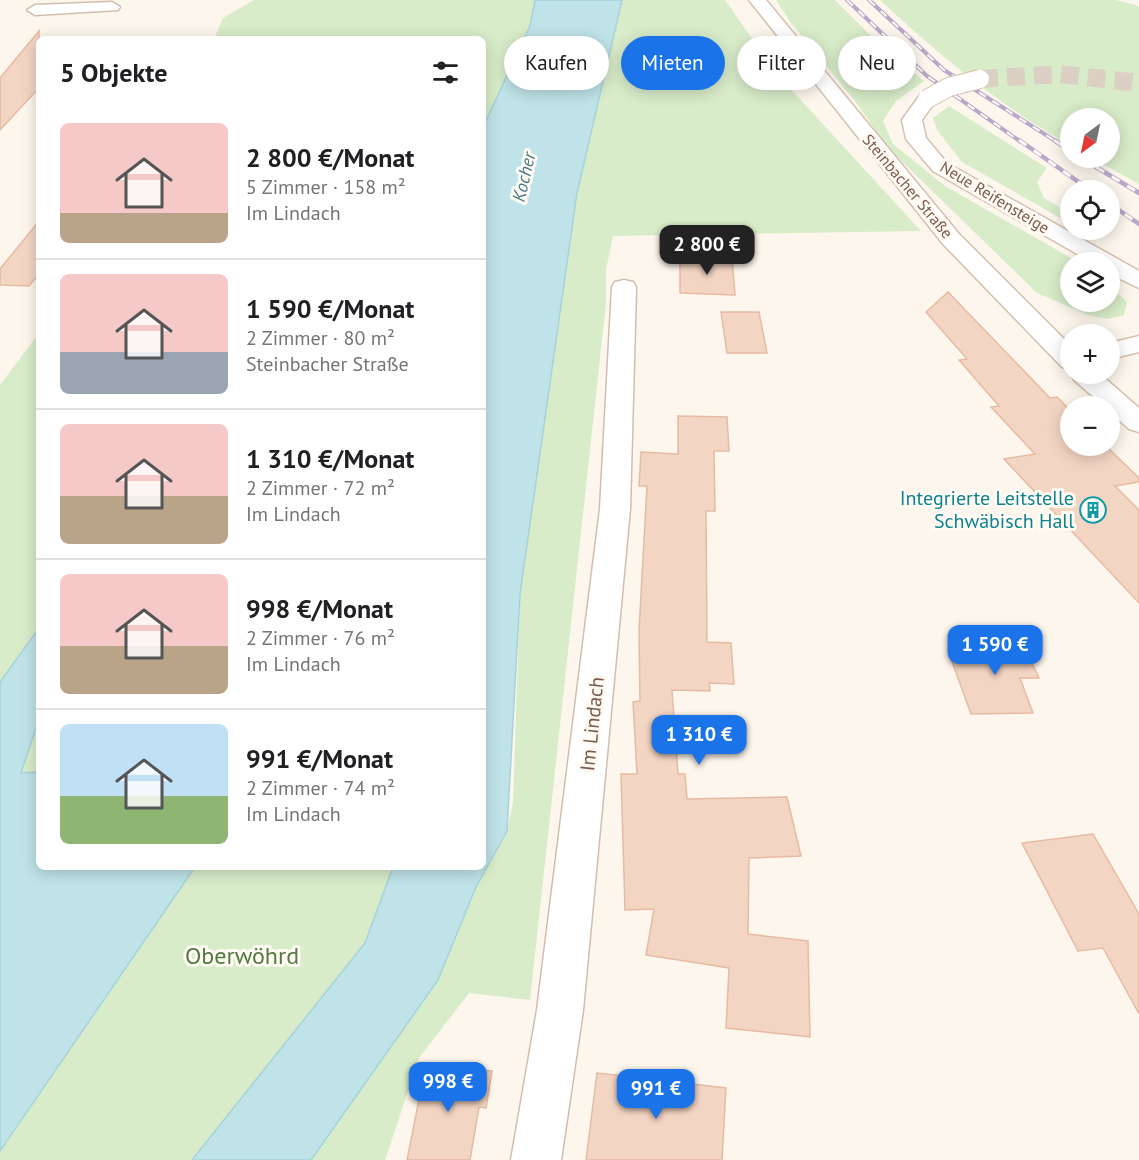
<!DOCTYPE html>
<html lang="de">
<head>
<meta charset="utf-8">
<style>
	body { margin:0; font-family:"PT Sans",sans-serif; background:#f2f2f2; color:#202124; height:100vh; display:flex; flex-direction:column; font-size:22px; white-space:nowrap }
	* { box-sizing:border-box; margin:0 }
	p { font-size:20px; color:#757577 }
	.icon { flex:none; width:33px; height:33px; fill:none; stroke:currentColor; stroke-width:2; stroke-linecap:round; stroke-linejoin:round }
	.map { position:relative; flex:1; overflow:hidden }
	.details { position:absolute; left:36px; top:36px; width:450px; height:834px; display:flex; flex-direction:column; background:#fff; border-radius:9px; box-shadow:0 3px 15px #0003 }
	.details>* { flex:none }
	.hud { position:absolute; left:504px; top:36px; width:544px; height:54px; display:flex; gap:12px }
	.needle { width:39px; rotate:213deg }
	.buttons { position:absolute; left:1060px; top:108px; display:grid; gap:12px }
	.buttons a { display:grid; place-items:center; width:60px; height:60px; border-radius:50%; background:#fff; box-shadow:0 3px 15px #0003; font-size:30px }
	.price { position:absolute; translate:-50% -51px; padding:0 14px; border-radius:12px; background:#1a73e8; color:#fff; font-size:20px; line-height:39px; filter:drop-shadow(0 2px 3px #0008) }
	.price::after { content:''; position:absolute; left:50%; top:36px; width:18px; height:14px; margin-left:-9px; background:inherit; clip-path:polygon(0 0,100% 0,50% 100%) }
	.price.selected { background:#222; color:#fff }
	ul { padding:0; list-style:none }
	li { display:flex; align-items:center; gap:18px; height:150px; padding:0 24px }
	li+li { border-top:2px solid #e0e0e0 }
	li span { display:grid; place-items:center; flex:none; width:168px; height:120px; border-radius:9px; color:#555 }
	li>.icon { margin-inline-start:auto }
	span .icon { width:72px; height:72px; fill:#fffc; stroke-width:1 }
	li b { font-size:26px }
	h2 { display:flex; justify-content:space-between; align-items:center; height:72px; padding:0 24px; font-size:26px }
	.chip { padding:0 21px; border-radius:27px; background:#fff; box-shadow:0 3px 15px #0003; font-size:21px; line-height:54px }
	.chip.selected { background:#1a73e8; color:#fff }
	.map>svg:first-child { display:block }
</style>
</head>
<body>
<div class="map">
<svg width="1139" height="1160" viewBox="0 0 1139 1160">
	<rect width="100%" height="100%" fill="#fdf6ec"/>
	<g fill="#d8ecc9">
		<path d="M254,0H535L530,26L483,127V39H214L223,18Z"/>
		<path d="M622,0H725L776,73L921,231L613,236L606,270V303L530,1000L469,993L419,1058L385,1160H311L438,980L476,887L507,831L513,803L520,594L577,193Z"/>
		<path d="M776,0H835L879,44L924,81L896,101L883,121L893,144L945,186L1078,262H1071V302H1110V285L1127,302L1124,315L1107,319L1088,315L1037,293L887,147L855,101L791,23Z"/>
		<path d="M880,0H1116L1139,6V184L1092,158H1110V118H1071V146C1000,106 939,55 880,0Z"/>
		<path d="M949,106L1047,168L1037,182L1044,198L1071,214V224L962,162L937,130L933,118Z"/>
		<path d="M39,333V628L0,682V385Z"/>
		<path d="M39,719V772L21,774Z"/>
		<path d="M195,867H393L365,943L192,1160H0V1151Z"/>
	</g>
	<g fill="#bfe3e8" stroke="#a5d3da" stroke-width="1.5">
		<path d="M535,0H622L577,193L520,594L507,831L476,887L438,980L311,1160H192L365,943L393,867H483V127L530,26Z"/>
		<path d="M39,628V719L21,773L39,772V867H195L0,1151V682Z"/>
	</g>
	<g fill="#f3d5c3" stroke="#e6bba3" stroke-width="1.5">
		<path d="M39,31V88L0,130V78Z"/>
		<path d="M39,221V274L29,286L0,285V269Z"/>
		<path d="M680,257L732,258L735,295L680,293Z"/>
		<path d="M948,292L1050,398L1057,397L1071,411V446H1106L1139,478V482L1115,486L1139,510V603L1004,459L1035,454L991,407L999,406L959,360L967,359L926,312Z"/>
		<path d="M721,312H759L767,353H727Z"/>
		<path d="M678,416L727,417L729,451H714L715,511H706L707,642L731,643L734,684L709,683L710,691L672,690L678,774H685L687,799L787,797L801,856L749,858L748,934L808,941L810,1037L726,1028L729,968L646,955L654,909L625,910L621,774H637L633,702L640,701L639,631L647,486H639L641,452L678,454Z"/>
		<path d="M1020,637L1039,678H1020L1033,713L971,714L949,653H981L976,638Z"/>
		<path d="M1093,834L1139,914V1014L1103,948L1078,951L1022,843Z"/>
		<path d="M426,1064L492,1071L486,1108L479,1107L470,1160H407Z"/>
		<path d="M597,1073L726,1088L722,1160H586Z"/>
	</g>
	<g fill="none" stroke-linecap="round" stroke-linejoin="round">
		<path stroke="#dcd0c4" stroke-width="18" stroke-dasharray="18 9" stroke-linecap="butt" d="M980,79L1060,74L1139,83"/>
		<g stroke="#d1beb0" stroke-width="3">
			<g id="street">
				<path d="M112,2L120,7L118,10L35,15L27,10L35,5Z"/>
				<path d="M624,280L633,282L636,287L630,509L583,1010L561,1160H511L537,1010L600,509L612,287L615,282Z"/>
			</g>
		</g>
		<g stroke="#d6c0b0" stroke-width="3">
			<g id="secondary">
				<path d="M749,0H766L959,234L1071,346V369L1062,367L943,244Z"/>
				<path d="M927,93L937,99L922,120L926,138L947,163L1139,271V288L1110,274V262H1091L933,171L906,139L902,120L920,95Z"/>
				<path d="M1139,336V352L1110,359V343Z"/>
				<path d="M1071,373L1100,374L1139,408V432L1129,429L1110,412V406H1104L1074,380Z"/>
			</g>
		</g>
		<use href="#street" fill="#fff" fill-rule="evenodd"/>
		<use href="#secondary" fill="#fff" fill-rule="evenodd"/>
		<g stroke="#b9a8c9" stroke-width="4">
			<g id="rail-far1">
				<path d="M847,0L927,76L1021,142"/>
				<path d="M869,0L944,70L1057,142"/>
			</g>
		</g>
		<g stroke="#b9a8c9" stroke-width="4.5">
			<g id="rail">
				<path d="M1019,140L1090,190"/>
				<path d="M1054,140L1071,151"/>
				<path d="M1081,158L1139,193"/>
				<path d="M1110,204L1139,224"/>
			</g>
		</g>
		<use href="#rail-far1" stroke="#fffaf3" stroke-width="2" stroke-dasharray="8" stroke-linecap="butt"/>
		<use href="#rail" stroke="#fffaf3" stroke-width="3" stroke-dasharray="9" stroke-linecap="butt"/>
		<g stroke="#d6c0b0" stroke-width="20" stroke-linecap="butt">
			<path id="secondary-bridge" d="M927,99L949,87L980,79"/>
		</g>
		<use href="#secondary-bridge" stroke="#fff" stroke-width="18"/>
	</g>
	<defs>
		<g id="building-ring" transform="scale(1.35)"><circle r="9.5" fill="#fffaf3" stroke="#0f9aa8" stroke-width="1.5"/><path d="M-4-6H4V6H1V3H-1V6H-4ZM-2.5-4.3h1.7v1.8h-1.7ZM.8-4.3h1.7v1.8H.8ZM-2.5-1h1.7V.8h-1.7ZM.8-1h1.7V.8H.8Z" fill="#0f9aa8"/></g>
	</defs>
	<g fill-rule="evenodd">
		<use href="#building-ring" x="1093" y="510"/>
	</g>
	<g text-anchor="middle" stroke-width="6" stroke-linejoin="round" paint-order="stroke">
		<g font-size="16" fill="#7a5c4d" stroke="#fffaf3">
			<text transform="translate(908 186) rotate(50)" y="6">Steinbacher Straße</text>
			<text transform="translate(995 197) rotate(31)" y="6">Neue Reifensteige</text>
		</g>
		<g font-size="18" font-style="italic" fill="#437c86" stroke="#fffaf3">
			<text transform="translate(524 177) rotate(-77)" y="6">Kocher</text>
		</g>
		<g font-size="20" fill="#0d838f" stroke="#fffaf3" text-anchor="end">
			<text x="1074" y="505">Integrierte Leitstelle<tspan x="1074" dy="23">Schwäbisch Hall</tspan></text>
		</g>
		<g font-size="20" fill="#7a5c4d" stroke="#fffaf3">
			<text transform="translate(592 724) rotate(-84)" y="7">Im Lindach</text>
		</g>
		<g font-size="24" fill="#537a41" stroke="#fffaf3">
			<text x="242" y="964">Oberwöhrd</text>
		</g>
	</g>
</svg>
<div class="buttons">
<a><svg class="needle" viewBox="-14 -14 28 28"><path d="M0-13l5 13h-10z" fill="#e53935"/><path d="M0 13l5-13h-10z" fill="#757577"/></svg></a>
<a><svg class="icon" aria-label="locate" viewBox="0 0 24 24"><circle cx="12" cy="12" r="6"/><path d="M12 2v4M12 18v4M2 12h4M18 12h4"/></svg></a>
<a><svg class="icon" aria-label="layers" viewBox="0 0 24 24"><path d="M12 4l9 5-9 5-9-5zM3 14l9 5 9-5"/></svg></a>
<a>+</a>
<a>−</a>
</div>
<b class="price selected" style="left:707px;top:276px">2 800 €</b>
<b class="price" style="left:995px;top:676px">1 590 €</b>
<b class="price" style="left:699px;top:766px">1 310 €</b>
<b class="price" style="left:448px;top:1113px">998 €</b>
<b class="price" style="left:656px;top:1120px">991 €</b>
<div class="hud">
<a class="chip">Kaufen</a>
<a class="chip selected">Mieten</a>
<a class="chip">Filter</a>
<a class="chip">Neu</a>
</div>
<section class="details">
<h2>5 Objekte<svg class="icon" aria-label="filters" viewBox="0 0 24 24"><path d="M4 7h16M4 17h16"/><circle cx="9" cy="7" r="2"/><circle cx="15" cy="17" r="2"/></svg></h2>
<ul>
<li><span style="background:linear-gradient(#f6c9c9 75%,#b9a48a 0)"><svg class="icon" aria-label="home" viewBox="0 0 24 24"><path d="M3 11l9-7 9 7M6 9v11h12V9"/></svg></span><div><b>2 800 €/Monat</b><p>5 Zimmer · 158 m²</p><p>Im Lindach</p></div></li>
<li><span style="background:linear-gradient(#f6c9c9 65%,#9aa5b1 0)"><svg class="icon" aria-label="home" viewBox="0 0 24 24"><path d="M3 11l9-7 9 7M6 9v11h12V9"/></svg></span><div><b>1 590 €/Monat</b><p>2 Zimmer · 80 m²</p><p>Steinbacher Straße</p></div></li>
<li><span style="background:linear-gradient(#f6c9c9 60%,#b9a48a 0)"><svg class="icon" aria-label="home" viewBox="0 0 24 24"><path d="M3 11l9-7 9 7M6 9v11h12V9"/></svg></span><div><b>1 310 €/Monat</b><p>2 Zimmer · 72 m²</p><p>Im Lindach</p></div></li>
<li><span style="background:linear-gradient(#f6c9c9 60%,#b9a48a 0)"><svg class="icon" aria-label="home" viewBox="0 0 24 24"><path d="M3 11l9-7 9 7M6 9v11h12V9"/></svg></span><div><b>998 €/Monat</b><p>2 Zimmer · 76 m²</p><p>Im Lindach</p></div></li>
<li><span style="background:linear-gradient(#bfe0f5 60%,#8fb573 0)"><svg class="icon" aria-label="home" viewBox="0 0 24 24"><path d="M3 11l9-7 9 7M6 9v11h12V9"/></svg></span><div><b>991 €/Monat</b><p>2 Zimmer · 74 m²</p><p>Im Lindach</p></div></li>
</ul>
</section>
</div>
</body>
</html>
